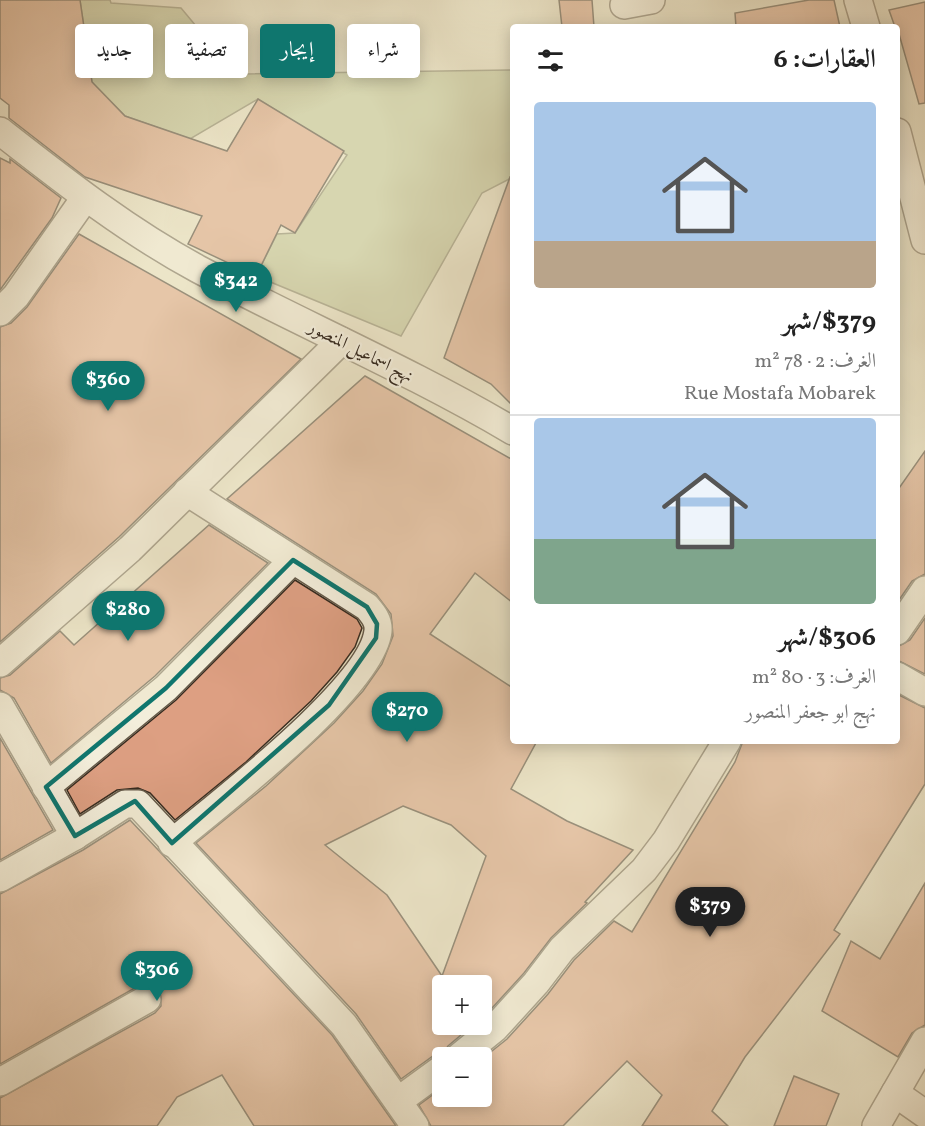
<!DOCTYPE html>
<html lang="ar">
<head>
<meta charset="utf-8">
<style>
	body { margin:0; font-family:Vollkorn,Amiri,serif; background:#f6f6f6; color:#222; direction:rtl; height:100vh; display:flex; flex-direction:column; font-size:22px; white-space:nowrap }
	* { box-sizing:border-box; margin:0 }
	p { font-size:20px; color:#767676 }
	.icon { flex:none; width:33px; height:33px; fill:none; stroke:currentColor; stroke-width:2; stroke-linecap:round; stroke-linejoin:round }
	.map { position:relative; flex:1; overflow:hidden; direction:ltr }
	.details { position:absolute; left:510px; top:24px; width:390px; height:720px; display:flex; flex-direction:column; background:#fff; border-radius:6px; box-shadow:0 3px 15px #0003; direction:rtl }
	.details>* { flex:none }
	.top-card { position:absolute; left:18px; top:24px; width:402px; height:54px; direction:rtl; display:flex; gap:12px }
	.controls { position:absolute; left:432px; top:975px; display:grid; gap:12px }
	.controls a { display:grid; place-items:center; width:60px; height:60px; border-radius:6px; background:#fff; box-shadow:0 3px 15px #0003; font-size:30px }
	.price { position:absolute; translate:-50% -51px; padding:0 14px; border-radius:21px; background:#0f766e; color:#fff; font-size:20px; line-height:39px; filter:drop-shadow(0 2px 3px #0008) }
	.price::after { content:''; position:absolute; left:50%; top:36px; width:18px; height:14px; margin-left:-9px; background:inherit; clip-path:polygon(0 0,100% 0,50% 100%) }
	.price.on { background:#222; color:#fff }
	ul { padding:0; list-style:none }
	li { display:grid; align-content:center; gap:12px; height:318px; padding:0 24px }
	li+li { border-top:2px solid #e0e0e0 }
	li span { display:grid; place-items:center; height:186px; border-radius:6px; color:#555 }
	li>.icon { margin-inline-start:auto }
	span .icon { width:108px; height:108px; fill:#fffc; stroke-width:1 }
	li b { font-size:26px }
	h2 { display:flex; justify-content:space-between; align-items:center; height:72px; padding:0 24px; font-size:26px }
	.chip { padding:0 21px; border-radius:6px; background:#fff; box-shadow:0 3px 15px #0003; font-size:21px; line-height:54px }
	.chip.on { background:#0f766e; color:#fff }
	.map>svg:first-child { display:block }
</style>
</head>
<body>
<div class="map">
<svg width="925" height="1126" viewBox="0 0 925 1126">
	<rect width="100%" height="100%" fill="#ece5c8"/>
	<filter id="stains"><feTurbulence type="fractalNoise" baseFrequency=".00333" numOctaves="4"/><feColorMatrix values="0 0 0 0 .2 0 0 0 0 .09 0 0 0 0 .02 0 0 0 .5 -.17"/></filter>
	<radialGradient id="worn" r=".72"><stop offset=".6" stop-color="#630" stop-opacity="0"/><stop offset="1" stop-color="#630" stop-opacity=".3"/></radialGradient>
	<path fill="#bcc393" stroke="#797659" stroke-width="1.5" d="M80,0H110L111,3L181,8L196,26L233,30L237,74L513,70V177L482,193L401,336L256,276L277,234L295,233L347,155L258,99L190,139L125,116L92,82Z"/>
	<g fill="#dd9f82" stroke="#362a1f" stroke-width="1.5" fill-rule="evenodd">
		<path d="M0,0H80L92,82L125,116L227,151L258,99L344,151L295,233L281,225L256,276L188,244L202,216L85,177L9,118V105L0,98Z"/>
		<path d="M559,0H592L594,27H562Z"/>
		<path d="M809,0H834L840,27H736L735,13Z"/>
		<path d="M925,2V103L919,104L897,27H895L889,10Z"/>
		<path d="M0,158L10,163V159L61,198L52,218L0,290Z"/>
		<path d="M510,177L513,178V406L491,384L444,358Z"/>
		<path d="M79,234L301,359L119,537L0,642V327L11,323L27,307Z"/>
		<path d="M365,376L513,460V603L475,573L430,634L513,688V741H537L511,789L567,821L633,850L585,902L587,903L551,938L524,973L482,1019V986H442V1024H474L448,1046L443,1054L433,1056L401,1079L356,1014L196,843L266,786L334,723L363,691L382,664L393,636L391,614L376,594L227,499ZM403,806L451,825L486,856L442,976L387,895L325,845Z"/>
		<path d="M925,451V574L912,581L897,603V491Z"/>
		<path d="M209,525L268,563L155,676L51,763L14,698L0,690V678L10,675L60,631L74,645Z"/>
		<path d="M295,580L357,619L362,628L355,647L337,672L311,701L246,762L175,820L150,793L138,788L117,790L80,814L67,790L176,700Z"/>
		<path d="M925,618V674L897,660V647L910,640Z"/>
		<path d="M897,694L925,708V784L834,930L840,934L745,1057L712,1111L728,1126H642L662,1095L627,1061L563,1126H431L419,1105L442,1088V1096H482V1059L507,1039L548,994L574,960L614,921L632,932L735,762L743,741H897Z"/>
		<path d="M0,738L53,830L0,860Z"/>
		<path d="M130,820L332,1035L396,1126H254L222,1075L177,1097L157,1126H0V1098L155,1013L161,1006L160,991L154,985H140L0,1064V894L83,850Z"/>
		<path d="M925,883V1025L912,1033L898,1057L822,1011L851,941L880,959Z"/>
		<path d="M794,1076L839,1094L826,1126H774Z"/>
	</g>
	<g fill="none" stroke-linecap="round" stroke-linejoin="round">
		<g stroke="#645949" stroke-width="30">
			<g id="street">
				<path d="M858,0L866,27"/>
				<path d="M624,5L651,0"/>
				<path d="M0,131C64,181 126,230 198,269C302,324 411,371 513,431"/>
				<path d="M897,132L925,240"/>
				<path d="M0,312L16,296L85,198"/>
				<path d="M897,631L925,590"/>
				<path d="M0,663L130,549L341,341"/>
				<path d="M897,676L925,692"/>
				<path d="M0,706L75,836"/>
				<path d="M46,787L166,688L293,560"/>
				<path d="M172,843C218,804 372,687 378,631C379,621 373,614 367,607L187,492"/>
				<path d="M0,878L75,836L125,804H138L344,1025L415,1126"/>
				<path d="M458,1058L495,1028L536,983L562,949L644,870L666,841L727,741"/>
				<path d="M0,1082L147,999"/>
				<path d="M895,1093L925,1114"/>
				<path d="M398,1101L442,1069"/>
				<path d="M876,1126L925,1041"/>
			</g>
		</g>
		<use href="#street" stroke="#f3eedb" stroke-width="27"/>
	</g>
	<path d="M0 0H925V1126H0ZM293,560L367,607L377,624L376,638L329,705L172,843L135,801L75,836L46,787L166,688Z" fill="#ece5c8" fill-opacity=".55" fill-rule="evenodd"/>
	<path fill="none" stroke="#0f766e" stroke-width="4.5" stroke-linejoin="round" d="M293,560L367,607L377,624L376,638L329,705L172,843L135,801L75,836L46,787L166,688Z"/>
	<g text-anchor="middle" stroke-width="4.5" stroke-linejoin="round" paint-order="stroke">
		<g font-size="18" fill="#362a1f" stroke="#f3eedb">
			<text transform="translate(361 351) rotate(27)" y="6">نهج اسماعيل المنصور</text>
		</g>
	</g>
	<rect width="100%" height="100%" filter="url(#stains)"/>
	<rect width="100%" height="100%" fill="url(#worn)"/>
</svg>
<div class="controls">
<a>+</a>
<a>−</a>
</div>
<b class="price" style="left:236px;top:313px">$342</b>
<b class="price" style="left:108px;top:412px">$360</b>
<b class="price" style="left:128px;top:642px">$280</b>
<b class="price" style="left:407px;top:743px">$270</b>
<b class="price on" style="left:710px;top:938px">$379</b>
<b class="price" style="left:157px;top:1002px">$306</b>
<div class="top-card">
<a class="chip">شراء</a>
<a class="chip on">إيجار</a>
<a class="chip">تصفية</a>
<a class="chip">جديد</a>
</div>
<section class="details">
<h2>العقارات: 6<svg class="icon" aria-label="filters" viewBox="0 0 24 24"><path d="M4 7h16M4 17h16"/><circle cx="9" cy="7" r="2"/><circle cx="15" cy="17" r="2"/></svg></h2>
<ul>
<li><span style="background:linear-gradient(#a9c7e8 75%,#b9a48a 0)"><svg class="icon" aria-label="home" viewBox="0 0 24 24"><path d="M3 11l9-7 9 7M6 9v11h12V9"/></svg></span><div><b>$379/شهر</b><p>الغرف: 2 · 78 m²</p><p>Rue Mostafa Mobarek</p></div></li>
<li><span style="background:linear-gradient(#a9c7e8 65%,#7fa58c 0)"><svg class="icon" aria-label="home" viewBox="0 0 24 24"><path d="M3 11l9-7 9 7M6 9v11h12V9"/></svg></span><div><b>$306/شهر</b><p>الغرف: 3 · 80 m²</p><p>نهج ابو جعفر المنصور</p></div></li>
</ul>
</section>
</div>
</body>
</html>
